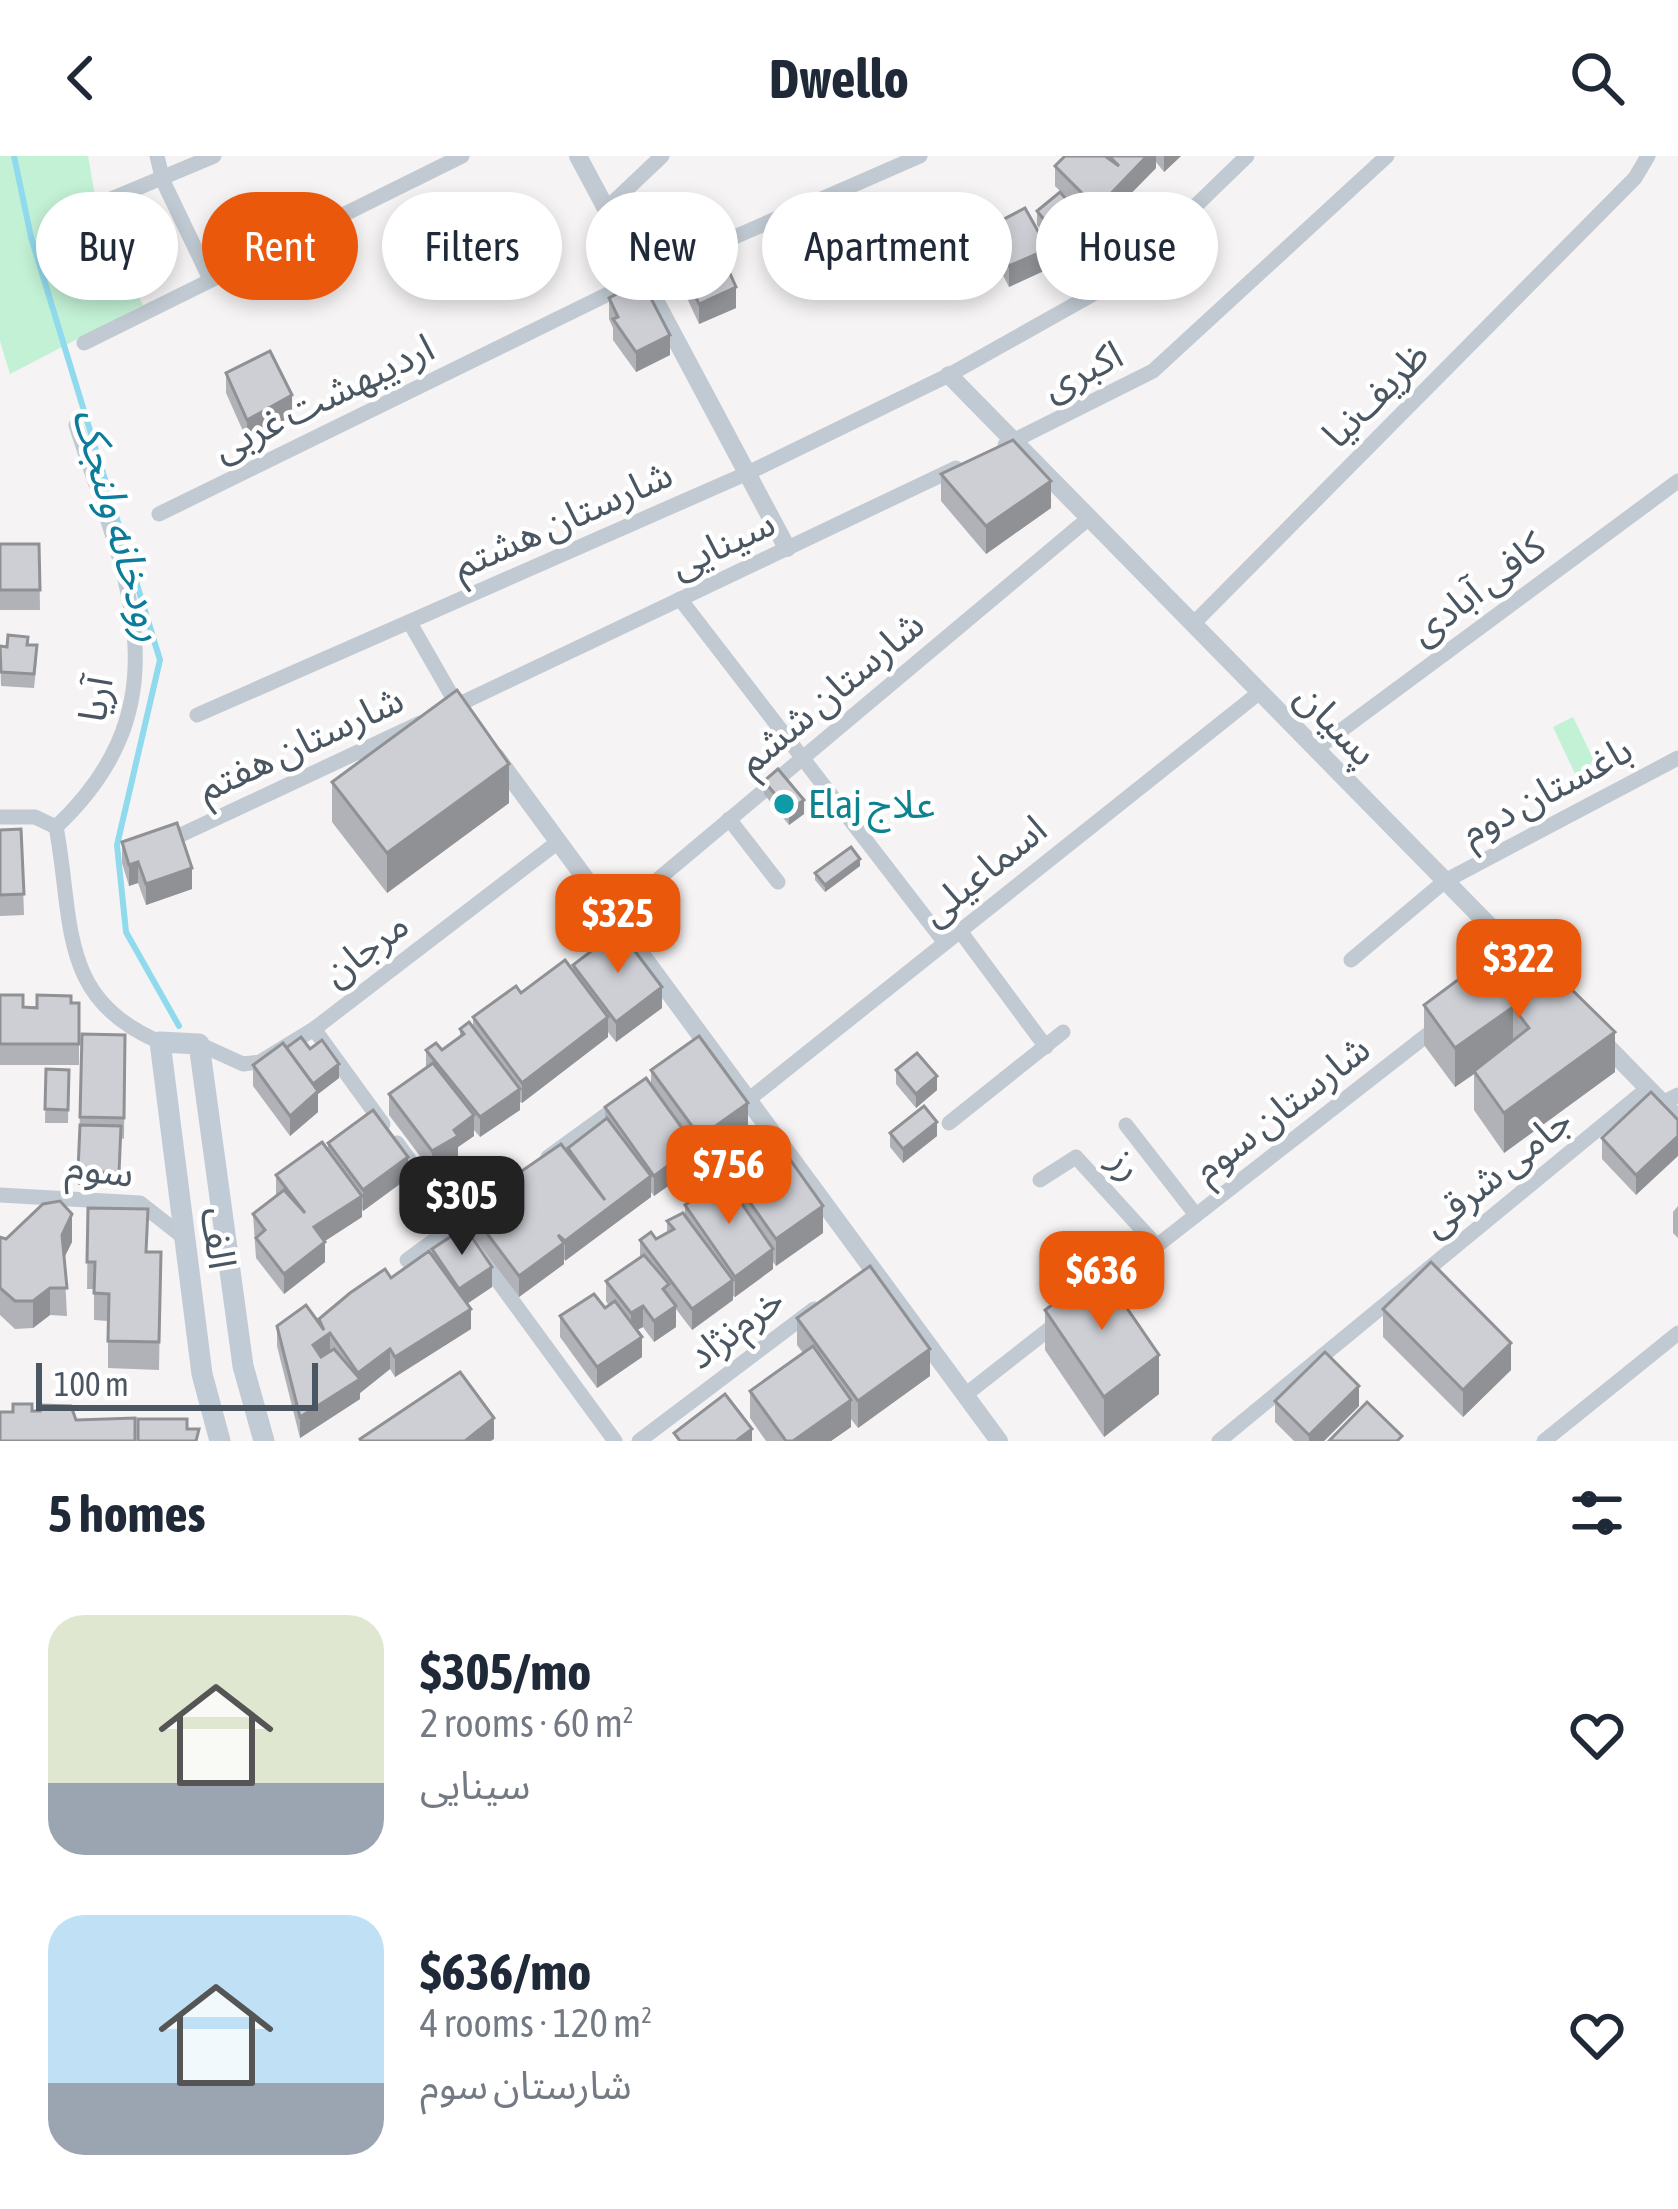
<!DOCTYPE html>
<html lang="en">
<head>
<meta charset="utf-8">
<style>
	body { margin:0; font-family:"Asap Condensed","Noto Sans Arabic",sans-serif; background:#f6f6f7; color:#1f2937; height:100vh; display:flex; flex-direction:column; font-size:45px; white-space:nowrap }
	* { box-sizing:border-box; margin:0 }
	p { font-size:39px; color:#747a83 }
	.icon { flex:none; width:66px; height:66px; fill:none; stroke:currentColor; stroke-width:2; stroke-linecap:round; stroke-linejoin:round }
	.map { position:relative; height:1285px; overflow:hidden }
	.drawer { display:flex; flex-direction:column; background:#fff; flex:1 }
	.drawer>* { flex:none }
	.banner { position:absolute; left:36px; top:36px; width:1608px; height:108px; display:flex; gap:24px }
	.scale { position:absolute; left:36px; bottom:30px; width:282px; box-sizing:border-box; padding-left:12px; border:6px solid #4a5661; border-top:0; font-size:33px; line-height:42px; white-space:nowrap; color:#4a5661; -webkit-text-stroke:9px #fff; paint-order:stroke }
	.price { position:absolute; translate:-50% -102px; padding:0 27px; border-radius:24px; background:#ea580c; color:#fff; font-size:39px; line-height:78px; filter:drop-shadow(0 3px 6px #0008) }
	.price::after { content:''; position:absolute; left:50%; top:72px; width:36px; height:27px; margin-left:-18px; background:inherit; clip-path:polygon(0 0,100% 0,50% 100%) }
	.price.on { background:#222; color:#fff }
	ul { padding:0; list-style:none }
	li { display:flex; align-items:center; gap:36px; height:300px; padding:0 48px }
	li span { display:grid; place-items:center; flex:none; width:336px; height:240px; border-radius:36px; color:#555 }
	li>.icon { margin-inline-start:auto }
	span .icon { width:144px; height:144px; fill:#fffc; stroke-width:1 }
	li b { font-size:51px }
	h2 { display:flex; justify-content:space-between; align-items:center; height:144px; padding:0 48px; font-size:51px }
	.tag { padding:0 42px; border-radius:54px; background:#fff; box-shadow:0 6px 18px #0003; font-size:42px; line-height:108px }
	.tag.on { background:#ea580c; color:#fff }
	header { display:flex; justify-content:space-between; align-items:center; height:156px; padding:0 48px; background:#fff; font-size:54px; font-weight:700 }
	.map>svg:first-child { display:block }
</style>
</head>
<body>
<header><svg class="icon" aria-label="back" viewBox="0 0 24 24"><path d="M15 5l-7 7 7 7"/></svg>Dwello<svg class="icon" aria-label="search" viewBox="0 0 24 24"><circle cx="10" cy="10" r="6"/><path d="M15 15l6 6"/></svg></header>
<div class="map">
<svg width="1678" height="1285" viewBox="0 0 1678 1285">
	<rect width="100%" height="100%" fill="#f5f3f3"/>
	<g fill="#c3f1d5">
		<path d="M0,0H88L97,51L143,149L10,218L0,185Z"/>
		<path d="M1573,561L1599,615L1578,624L1553,571Z"/>
	</g>
	<g fill="none" stroke-linecap="round" stroke-linejoin="round">
		<path stroke="#90daee" stroke-width="6" d="M14,0L31,81L160,504L117,689L126,776L179,870"/>
		<g stroke="#c1cad2" stroke-width="15">
			<path d="M157,0L163,25L210,123"/>
			<path d="M104,46L214,0"/>
			<path d="M606,53L662,0"/>
			<path d="M84,187L462,0"/>
			<path d="M1005,289L1153,215L1387,0"/>
			<path d="M159,358L645,120L920,0"/>
			<path d="M680,443L945,787"/>
			<path d="M410,467L457,549"/>
			<path d="M1193,468L1635,22L1648,0"/>
			<path d="M447,554L956,312"/>
			<path d="M197,559L750,316L949,219L1120,123L1247,0"/>
			<path d="M1316,593L1678,325"/>
			<path d="M0,661H35L56,671C74,765 57,843 160,886"/>
			<path d="M729,663L778,726"/>
			<path d="M56,671C190,545 124,418 76,269"/>
			<path d="M170,684L420,567"/>
			<path d="M613,761L1089,362"/>
			<path d="M960,775L1046,891"/>
			<path d="M1351,804L1445,725L1678,602"/>
			<path d="M314,873L383,968"/>
			<path d="M199,888L243,908L260,906L314,873L558,686"/>
			<path d="M748,944L1260,536"/>
			<path d="M1662,947L1678,939"/>
			<path d="M949,967L1063,876"/>
			<path d="M1126,969L1196,1059"/>
			<path d="M397,987L615,1285"/>
			<path d="M548,1001L621,948"/>
			<path d="M1040,1024L1076,1001L1157,1090"/>
			<path d="M0,1039L140,1047L182,1080"/>
			<path d="M407,1104L485,1047"/>
			<path d="M1095,1138L1436,872"/>
			<path d="M965,1239L1057,1167"/>
			<path d="M639,1285L814,1153"/>
			<path d="M1219,1285L1648,932"/>
			<path d="M1544,1285L1678,1177"/>
		</g>
		<g stroke="#c1cad2" stroke-width="18">
			<path d="M578,0L787,392"/>
			<path d="M949,219L1524,805"/>
			<path d="M496,601L999,1285"/>
			<path d="M1598,881L1678,963"/>
		</g>
		<path stroke="#c1cbd6" stroke-width="21" d="M220,1285L202,1218L160,886L199,888L243,1210L264,1285"/>
	</g>
	<g fill="#b0b2b7">
		<path d="M1065,0H1181L1164,16L1156,6V12L1097,72L1055,30V10Z"/>
		<path d="M1037,55L1094,90L1071,109L1037,69Z"/>
		<path d="M989,71L1048,113L1009,131L989,92Z"/>
		<path d="M681,109L736,152L699,168L681,129Z"/>
		<path d="M609,142L670,199L636,216L613,184V172L609,163Z"/>
		<path d="M226,217L292,260L247,284L226,237Z"/>
		<path d="M941,318L1051,352L986,398L941,345Z"/>
		<path d="M0,388H39L40,454H0Z"/>
		<path d="M28,489L37,503L34,532L1,530L0,490Z"/>
		<path d="M764,625L804,658L789,669L764,638Z"/>
		<path d="M332,626L509,647L387,737L332,666Z"/>
		<path d="M21,673L24,759L0,760V674Z"/>
		<path d="M122,686L192,733L146,749L138,727L129,730L122,707Z"/>
		<path d="M860,710L825,736L815,724V717Z"/>
		<path d="M1517,780L1615,916L1504,997L1474,954V918L1455,931L1424,889V849Z"/>
		<path d="M573,809L662,852L616,886L608,876V881L522,947L520,946V954L480,981L474,974V980L458,991V1001L432,1016L389,959V938L426,913V894H442L460,881V873L473,871V861L521,837L573,814Z"/>
		<path d="M0,839L23,851L79,847V909H0Z"/>
		<path d="M82,878L125,879L124,983L121,982L119,1031L78,1029Z"/>
		<path d="M286,892L310,893L339,922L318,938V956L290,980L253,930V909Z"/>
		<path d="M46,913L69,914L68,967H45Z"/>
		<path d="M651,914L748,974L700,1009L695,1002V1011L654,1040L651,1036V1041L564,1104V1108L519,1141L468,1073V1052L568,997V992L605,964V951L651,929Z"/>
		<path d="M896,914L937,934L916,952L896,928Z"/>
		<path d="M1678,964L1636,1039L1602,1003V982Z"/>
		<path d="M890,977L937,980L903,1007L890,991Z"/>
		<path d="M328,987L408,1022L363,1055L362,1053V1061L325,1085V1106L284,1138L256,1102L253,1058L276,1039V1019L328,994Z"/>
		<path d="M727,1014L823,1077L776,1110L773,1106V1113L735,1141L733,1140V1144L692,1174L676,1153V1171L654,1186L643,1171L637,1174L642,1201L597,1232L560,1181V1160L605,1152L609,1150L606,1145V1125L640,1102V1084L656,1083L667,1077V1065L685,1060V1049L727,1027Z"/>
		<path d="M1678,1050V1082L1673,1077V1056Z"/>
		<path d="M88,1052L147,1096H161L159,1214L108,1212V1165L94,1164V1133H87Z"/>
		<path d="M0,1081L72,1086L64,1102L67,1160L50,1159L33,1172L15,1173L0,1159Z"/>
		<path d="M432,1093L492,1131L467,1148L471,1173L395,1221L390,1213L360,1237V1243L300,1282L277,1190V1170L319,1167V1163L432,1100Z"/>
		<path d="M1383,1153L1511,1214L1463,1261L1383,1181Z"/>
		<path d="M1045,1154L1159,1238L1104,1281L1045,1194Z"/>
		<path d="M797,1162L930,1220L858,1272L851,1263V1271L831,1285H766L750,1262V1235L803,1197L797,1189Z"/>
		<path d="M1275,1245L1359,1250L1324,1285H1294L1275,1266Z"/>
	</g>
	<g fill="#909195">
		<path d="M1147,0H1156V12L1097,72V52Z"/>
		<path d="M1164,0H1181L1164,16Z"/>
		<path d="M1094,76V90L1071,109V96Z"/>
		<path d="M1048,93V113L1009,131V110Z"/>
		<path d="M736,131V152L699,168V148Z"/>
		<path d="M670,179V199L636,216V196Z"/>
		<path d="M292,239V260L247,284V264Z"/>
		<path d="M1051,325V352L986,398V370Z"/>
		<path d="M509,608V647L387,737V697Z"/>
		<path d="M804,644V658L789,669V655Z"/>
		<path d="M860,703V710L825,736V729Z"/>
		<path d="M138,706V727L129,730V709Z"/>
		<path d="M192,712V733L146,749V728Z"/>
		<path d="M662,831V852L616,886V866Z"/>
		<path d="M1513,851V891L1474,915V918L1455,931V892Z"/>
		<path d="M608,861V881L522,947V927Z"/>
		<path d="M1615,876V916L1504,997V957Z"/>
		<path d="M339,908V922L318,938V956L290,980V960L311,929Z"/>
		<path d="M937,920V934L916,952V938Z"/>
		<path d="M520,933V954L480,981V961Z"/>
		<path d="M748,947V974L700,1009V981Z"/>
		<path d="M474,959V980L458,991V1001L432,1016V995L454,974Z"/>
		<path d="M937,966V980L903,1007V993Z"/>
		<path d="M1678,980V1000L1636,1039V1019Z"/>
		<path d="M695,990V1011L654,1040V1020Z"/>
		<path d="M408,1001V1022L363,1055V1034Z"/>
		<path d="M651,1020V1041L565,1105V1085Z"/>
		<path d="M362,1040V1061L314,1092V1071Z"/>
		<path d="M823,1050V1077L776,1110V1083Z"/>
		<path d="M72,1058V1086L62,1106V1079Z"/>
		<path d="M325,1086V1106L284,1138V1118Z"/>
		<path d="M564,1087V1108L519,1141V1120Z"/>
		<path d="M773,1093V1113L735,1141V1121Z"/>
		<path d="M492,1111V1131L459,1153V1133Z"/>
		<path d="M733,1124V1144L692,1174V1153Z"/>
		<path d="M50,1132V1159L33,1172V1145Z"/>
		<path d="M643,1150V1171L631,1177V1157Z"/>
		<path d="M676,1150V1171L654,1186V1165Z"/>
		<path d="M471,1153V1173L395,1221V1201Z"/>
		<path d="M330,1177V1198L313,1210V1189Z"/>
		<path d="M642,1181V1201L597,1232V1211Z"/>
		<path d="M1511,1187V1214L1463,1261V1234Z"/>
		<path d="M390,1193V1213L360,1237V1243L300,1282V1261L358,1224V1217Z"/>
		<path d="M930,1193V1220L858,1272V1245Z"/>
		<path d="M1159,1199V1238L1104,1281V1241Z"/>
		<path d="M1359,1230V1250L1324,1285H1309V1279Z"/>
		<path d="M851,1244V1271L831,1285H793Z"/>
		<path d="M494,1262V1283L491,1285H464Z"/>
		<path d="M752,1273V1285H736Z"/>
	</g>
	<g fill="#cdcfd5" stroke="#909195" stroke-width="3">
		<path d="M1065,0H1105L1119,10L1109,0H1147L1097,52L1055,10Z"/>
		<path d="M1060,36L1094,76L1071,96L1037,55Z"/>
		<path d="M1025,52L1048,93L1009,110L989,71Z"/>
		<path d="M719,93L736,131L699,148L681,109Z"/>
		<path d="M642,125L670,179L636,196L613,163L618,161L609,142Z"/>
		<path d="M270,195L292,239L247,264L226,217Z"/>
		<path d="M1013,284L1051,325L986,370L941,318Z"/>
		<path d="M0,388H39L40,434H0Z"/>
		<path d="M8,479L28,481L27,489H37L34,518L1,516L0,490L7,491Z"/>
		<path d="M457,534L509,608L387,697L332,626Z"/>
		<path d="M778,613L804,644L789,655L764,625Z"/>
		<path d="M177,667L192,712L146,728L138,706L129,709L122,686Z"/>
		<path d="M21,673L24,738L0,739V674Z"/>
		<path d="M851,691L860,703L825,729L815,717Z"/>
		<path d="M619,774L662,831L616,866L573,809Z"/>
		<path d="M1517,780L1615,876L1504,957L1474,915L1529,872L1513,851L1455,892L1424,849Z"/>
		<path d="M565,804L608,861L522,927L473,861L516,830L521,837Z"/>
		<path d="M0,839H23V851L37,852V839L71,840V847H79V888H0Z"/>
		<path d="M469,866L520,933L480,961L426,894L436,887L442,894L464,878L460,873Z"/>
		<path d="M82,878L125,879L124,962L80,961Z"/>
		<path d="M699,880L748,947L700,981L651,914Z"/>
		<path d="M301,881L310,893L322,884L339,908L313,928L286,892Z"/>
		<path d="M283,887L318,935L290,960L253,909Z"/>
		<path d="M917,897L937,920L916,938L896,914Z"/>
		<path d="M433,907L474,959L454,974L458,980L432,995L389,938Z"/>
		<path d="M46,913L69,914L68,954L45,953Z"/>
		<path d="M646,922L695,990L654,1020L605,951Z"/>
		<path d="M1651,936L1678,964V980L1636,1019L1602,982Z"/>
		<path d="M924,950L937,966L903,993L890,977Z"/>
		<path d="M373,954L408,1001L363,1034L328,987Z"/>
		<path d="M607,962L651,1020L565,1085L558,1079L564,1087L519,1120L468,1052L561,988L605,1044L568,992Z"/>
		<path d="M80,969L121,970L119,1017L78,1015Z"/>
		<path d="M774,981L823,1050L776,1083L727,1014Z"/>
		<path d="M322,986L362,1040L314,1071L325,1086L284,1118L256,1082L265,1074L253,1058L284,1034L305,1057L276,1019Z"/>
		<path d="M724,1022L773,1093L735,1121L685,1049Z"/>
		<path d="M60,1045L72,1058L62,1079L67,1132H50L33,1145H15L0,1132V1081L6,1083L43,1048Z"/>
		<path d="M88,1052L148,1053L146,1096H161L159,1186L108,1185L109,1138L94,1137L95,1106H87Z"/>
		<path d="M683,1057L733,1124L692,1153L640,1084L651,1076L656,1083L674,1073L667,1065Z"/>
		<path d="M465,1071L492,1111L459,1133L432,1093Z"/>
		<path d="M429,1095L471,1153L395,1201L390,1193L358,1217L330,1177L313,1189L321,1201L334,1193L360,1223L300,1261L277,1170L306,1149L324,1174L319,1163L350,1137L385,1113L391,1122Z"/>
		<path d="M644,1099L669,1128L663,1133L676,1150L654,1165L643,1150L631,1157L606,1125Z"/>
		<path d="M1431,1106L1511,1187L1463,1234L1383,1153Z"/>
		<path d="M870,1110L930,1193L858,1245L797,1162Z"/>
		<path d="M1100,1113L1159,1199L1104,1241L1045,1154Z"/>
		<path d="M594,1138L605,1152L615,1145L642,1181L597,1211L560,1160Z"/>
		<path d="M813,1190L851,1244L793,1285H786L750,1235Z"/>
		<path d="M1325,1196L1359,1230L1309,1279L1275,1245Z"/>
		<path d="M460,1216L494,1262L465,1285H361L360,1283Z"/>
		<path d="M725,1238L752,1273L736,1285H680L674,1277Z"/>
		<path d="M1367,1246L1402,1280L1397,1285H1329Z"/>
		<path d="M13,1248H32V1255H40V1249L71,1250L76,1264L135,1262V1285H0V1256H13Z"/>
		<path d="M138,1263H187V1273H199L196,1285H138Z"/>
	</g>
	<circle fill="#0f9aa8" stroke="#fff" stroke-width="4.5" cx="784" cy="648" r="12"/>
	<g text-anchor="middle" stroke-width="9" stroke-linejoin="round" paint-order="stroke">
		<g font-size="39" fill="#4a5661" stroke="#fff">
			<text transform="translate(1082 214) rotate(-27)" y="14">اکبری</text>
			<text transform="translate(1375 238) rotate(-45)" y="14">ظریف‌نیا</text>
			<text transform="translate(323 241) rotate(-26)" y="14">اردیبهشت غربی</text>
			<text transform="translate(562 363) rotate(-24)" y="14">شارستان هشتم</text>
			<text transform="translate(722 387) rotate(-25)" y="14">سینایی</text>
			<text transform="translate(1477 432) rotate(-37)" y="14">کافی آبادی</text>
			<text transform="translate(830 536) rotate(-40)" y="14">شارستان ششم</text>
			<text transform="translate(95 543) rotate(-79)" y="14">آریا</text>
			<text transform="translate(1337 568) rotate(46)" y="14">پسیان</text>
			<text transform="translate(300 587) rotate(-25)" y="14">شارستان هفتم</text>
			<text transform="translate(1546 634) rotate(-28)" y="14">باغستان دوم</text>
			<text transform="translate(983 714) rotate(-39)" y="14">اسماعیلی</text>
			<text transform="translate(365 792) rotate(-37)" y="14">مرجان</text>
			<text transform="translate(1281 952) rotate(-38)" y="14">شارستان سوم</text>
			<text transform="translate(1127 1007) rotate(48)" y="14">رز</text>
			<text transform="translate(100 1013) rotate(7)" y="14">سوم</text>
			<text transform="translate(1496 1015) rotate(-39)" y="14">جامی شرقی</text>
			<text transform="translate(219 1082) rotate(82)" y="14">الف</text>
			<text transform="translate(735 1171) rotate(-37)" y="14">خرم‌نژاد</text>
		</g>
		<g font-size="39" fill="#0d838f" stroke="#fff" text-anchor="start">
			<text x="808" y="662">Elaj علاج</text>
		</g>
		<g font-size="42" font-style="italic" fill="#0c7c9b" stroke="#fff">
			<text transform="translate(120 368) rotate(74)" y="15">رودخانه ولنجک</text>
		</g>
	</g>
</svg>
<div class="scale">100 m</div>
<b class="price" style="left:618px;top:820px">$325</b>
<b class="price" style="left:1519px;top:865px">$322</b>
<b class="price" style="left:729px;top:1071px">$756</b>
<b class="price on" style="left:462px;top:1102px">$305</b>
<b class="price" style="left:1102px;top:1177px">$636</b>
<div class="banner">
<a class="tag">Buy</a>
<a class="tag on">Rent</a>
<a class="tag">Filters</a>
<a class="tag">New</a>
<a class="tag">Apartment</a>
<a class="tag">House</a>
</div>
</div>
<section class="drawer">
<h2>5 homes<svg class="icon" aria-label="filters" viewBox="0 0 24 24"><path d="M4 7h16M4 17h16"/><circle cx="9" cy="7" r="2"/><circle cx="15" cy="17" r="2"/></svg></h2>
<ul>
<li><span style="background:linear-gradient(#dfe7d0 70%,#9aa5b1 0)"><svg class="icon" aria-label="home" viewBox="0 0 24 24"><path d="M3 11l9-7 9 7M6 9v11h12V9"/></svg></span><div><b>$305/mo</b><p>2 rooms · 60 m²</p><p>سینایی</p></div><svg class="icon" aria-label="heart" viewBox="0 0 24 24"><path d="M12 20l-8-8c-3-5 5-10 8-4 3-6 11-1 8 4z"/></svg></li>
<li><span style="background:linear-gradient(#bfe0f5 70%,#9aa5b1 0)"><svg class="icon" aria-label="home" viewBox="0 0 24 24"><path d="M3 11l9-7 9 7M6 9v11h12V9"/></svg></span><div><b>$636/mo</b><p>4 rooms · 120 m²</p><p>شارستان سوم</p></div><svg class="icon" aria-label="heart" viewBox="0 0 24 24"><path d="M12 20l-8-8c-3-5 5-10 8-4 3-6 11-1 8 4z"/></svg></li>
</ul>
</section>
</body>
</html>
